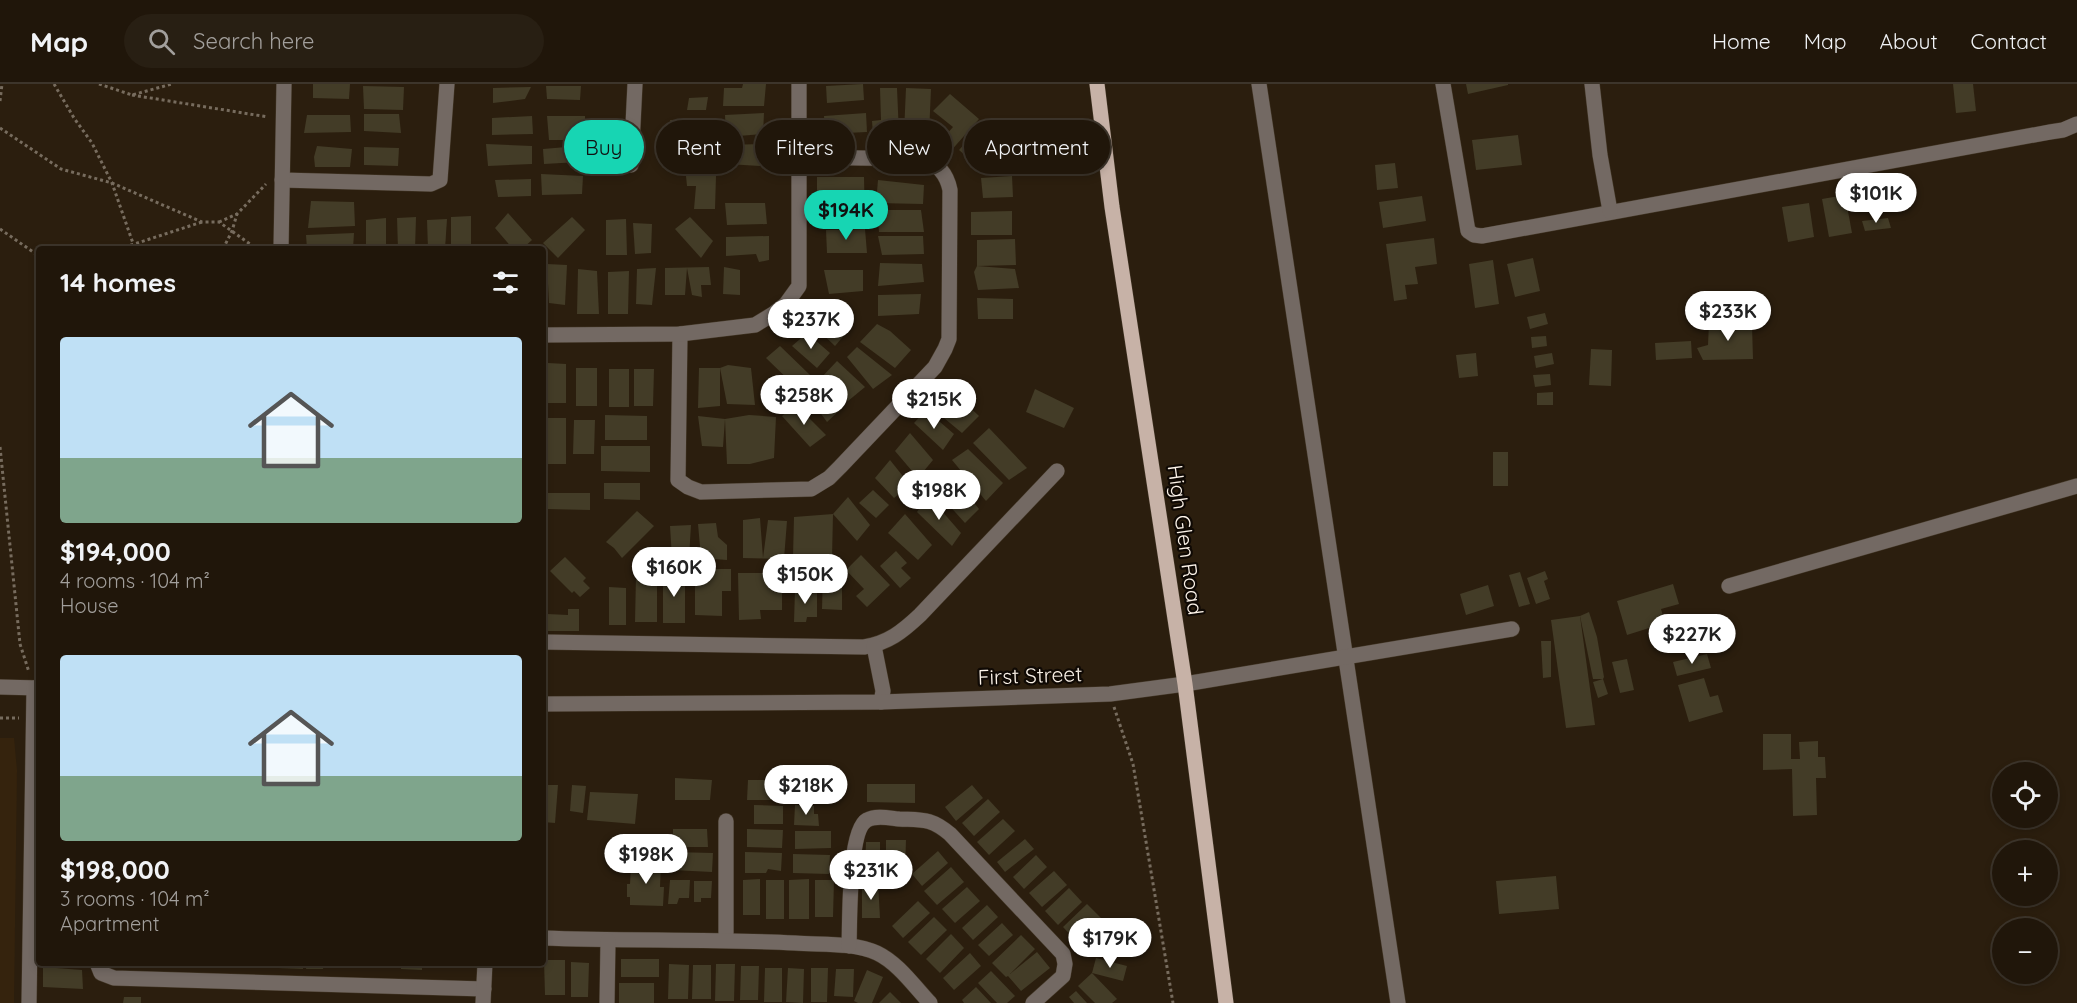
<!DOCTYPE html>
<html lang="en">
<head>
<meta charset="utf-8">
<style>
	body { margin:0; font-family:Quicksand,sans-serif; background:#281f13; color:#f1f3f6; height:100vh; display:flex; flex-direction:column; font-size:22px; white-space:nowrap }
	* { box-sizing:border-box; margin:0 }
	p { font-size:20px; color:#a29f9c }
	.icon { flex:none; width:33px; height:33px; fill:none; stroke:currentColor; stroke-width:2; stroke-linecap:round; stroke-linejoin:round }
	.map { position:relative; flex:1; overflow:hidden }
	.details { position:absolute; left:36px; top:162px; width:510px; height:720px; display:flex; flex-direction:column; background:#20160a; border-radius:6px; box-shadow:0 3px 9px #0003,0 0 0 2px #3d352b }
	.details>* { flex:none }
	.hud { position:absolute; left:564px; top:36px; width:570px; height:54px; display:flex; gap:12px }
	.fabs { position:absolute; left:1992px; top:678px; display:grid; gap:12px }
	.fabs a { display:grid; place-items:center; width:66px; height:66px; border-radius:50%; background:#20160a; box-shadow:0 3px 9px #0003,0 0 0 2px #3d352b; font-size:30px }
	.price { position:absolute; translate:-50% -51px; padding:0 14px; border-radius:21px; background:#fff; color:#222; font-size:20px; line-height:39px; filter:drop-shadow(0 2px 3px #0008) }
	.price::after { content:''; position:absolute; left:50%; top:36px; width:18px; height:14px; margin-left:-9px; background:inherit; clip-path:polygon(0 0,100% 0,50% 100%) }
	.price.current { background:#17d5b3; color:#111 }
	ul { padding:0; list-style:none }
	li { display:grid; align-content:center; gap:12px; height:318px; padding:0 24px }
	li span { display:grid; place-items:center; height:186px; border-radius:6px; color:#555 }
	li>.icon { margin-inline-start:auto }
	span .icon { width:108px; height:108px; fill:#fffc; stroke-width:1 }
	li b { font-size:26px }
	h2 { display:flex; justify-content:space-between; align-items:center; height:72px; padding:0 24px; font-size:26px }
	.pill { padding:0 21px; border-radius:27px; background:#20160a; box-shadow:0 3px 9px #0003,0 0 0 2px #3d352b; font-size:21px; line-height:54px }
	.pill.current { background:#17d5b3; color:#111 }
	header { display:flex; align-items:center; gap:36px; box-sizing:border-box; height:84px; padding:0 30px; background:#20160a; border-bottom:2px solid #3d352b }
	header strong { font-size:28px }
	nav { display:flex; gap:33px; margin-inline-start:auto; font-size:21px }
	.search { width:420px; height:54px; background:#281f13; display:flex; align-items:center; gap:15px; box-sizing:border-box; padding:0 21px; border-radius:33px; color:#a29f9c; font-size:22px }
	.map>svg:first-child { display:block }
</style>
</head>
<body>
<header>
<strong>Map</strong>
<div class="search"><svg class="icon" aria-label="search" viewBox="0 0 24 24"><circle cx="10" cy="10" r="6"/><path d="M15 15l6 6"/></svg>Search here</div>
<nav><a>Home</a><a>Map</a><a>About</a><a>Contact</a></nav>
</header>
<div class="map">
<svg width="2077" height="919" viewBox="0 0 2077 919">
	<rect width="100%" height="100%" fill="#2b1e0e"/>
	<path fill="#35230d" d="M0,654H14L17,686L14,919H0Z"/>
	<g fill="#433c27">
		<path d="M313,0H350L349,15L313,14Z"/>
		<path d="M743,0H766L764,22H723L724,4H742Z"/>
		<path d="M863,0L864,16L827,19L826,2Z"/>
		<path d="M1466,0H1508V1L1468,10Z"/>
		<path d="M1953,0H1973L1976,27L1956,29Z"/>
		<path d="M363,2L404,3L403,26L364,25Z"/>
		<path d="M546,2H581L580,16L547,15Z"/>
		<path d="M531,3L525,15L493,19V4Z"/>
		<path d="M880,4H897L899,50L873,51L872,37L881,36Z"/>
		<path d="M906,4L931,5L929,50L904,49Z"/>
		<path d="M950,10L979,35L949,69L939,59L953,43L933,27Z"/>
		<path d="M708,13L706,26H687L689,14Z"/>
		<path d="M764,29L763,50L726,53L725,31Z"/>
		<path d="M866,29L867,48L825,50L824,32Z"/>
		<path d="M364,30H399L401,49L364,47Z"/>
		<path d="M307,31H350L351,48L304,49Z"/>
		<path d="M532,32L533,50L492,51V34Z"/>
		<path d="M547,32H585V56H549Z"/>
		<path d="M712,34V50L673,54L670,36Z"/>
		<path d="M986,36L1000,49L973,78L959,66Z"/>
		<path d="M1518,51L1522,81L1476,86L1472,56Z"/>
		<path d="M486,60L532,62V80L488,82Z"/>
		<path d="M762,60L760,82L727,80L725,61Z"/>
		<path d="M317,62L352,65L350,83H315L314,73Z"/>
		<path d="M578,62L579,78L544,80L543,65Z"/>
		<path d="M364,63L399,64L398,82L364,81Z"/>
		<path d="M672,64L715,65V80L704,85L673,83Z"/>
		<path d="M1395,79L1398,104L1377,106L1375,81Z"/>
		<path d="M541,90L583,92L582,110L542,111Z"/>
		<path d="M686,92H716L715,125H694L696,102H687Z"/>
		<path d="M1012,92L1013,113L983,114L981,94Z"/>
		<path d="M817,93H864L865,139H823L825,120H817Z"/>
		<path d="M531,95V112L498,113L495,96Z"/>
		<path d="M878,96L924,101L923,120L876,119Z"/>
		<path d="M1845,111L1852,149L1829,153L1822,115Z"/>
		<path d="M1422,112L1426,137L1383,144L1379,118Z"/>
		<path d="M311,117L354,118L355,142L308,144Z"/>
		<path d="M725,119H765L767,140L727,141Z"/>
		<path d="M1809,119L1814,153L1788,158L1782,123Z"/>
		<path d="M877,126H921L924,148H879Z"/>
		<path d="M1012,127V151H971V128Z"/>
		<path d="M508,129L532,156L522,165H513L495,144Z"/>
		<path d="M471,132V165H451V133Z"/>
		<path d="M416,133L415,165H398L397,134Z"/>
		<path d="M572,133L585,146L558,174L543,159Z"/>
		<path d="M690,133L713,157L701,174L675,145Z"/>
		<path d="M386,134V165H366V136Z"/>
		<path d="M1888,134L1891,144L1865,147L1862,137Z"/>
		<path d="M447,135L445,165H428L427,136Z"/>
		<path d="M626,135L627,171H606V136Z"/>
		<path d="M633,139L652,140L651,169L635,170Z"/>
		<path d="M865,145L867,169H827L826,146Z"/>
		<path d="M354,149L353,165H307L306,151Z"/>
		<path d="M769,152V176L759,178L756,170L726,172V153Z"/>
		<path d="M878,152H923L924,170L882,171Z"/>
		<path d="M1434,154L1437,180L1415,183L1418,200L1405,201L1407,215L1394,217L1386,160Z"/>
		<path d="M1015,155L1016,181L977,182V156Z"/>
		<path d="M1533,174L1540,207L1515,213L1507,180Z"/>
		<path d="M1493,176L1499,220L1475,224L1469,180Z"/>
		<path d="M880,179L922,180L924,198L878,202Z"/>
		<path d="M547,180L567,181L565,221L549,219Z"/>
		<path d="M977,182L1015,185L1019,204L978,206L974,188Z"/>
		<path d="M709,183L711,201H701L702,213L692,211L687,184L685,211H665V184Z"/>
		<path d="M724,183L740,186V211L723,210Z"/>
		<path d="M656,184L652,221L636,220L637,185Z"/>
		<path d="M578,185L597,187L599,230H577Z"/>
		<path d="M824,186H863V207L829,210Z"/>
		<path d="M629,187L628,230H608V188Z"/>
		<path d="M921,210L919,230L878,232V211Z"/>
		<path d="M977,214L1013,215V235H978Z"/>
		<path d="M830,226L846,249L835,262L812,240Z"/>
		<path d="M1545,229L1548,240L1530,245L1527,233Z"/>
		<path d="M1709,238L1752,241L1753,275L1703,276L1697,264L1708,261Z"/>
		<path d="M877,240L890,247L911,266L895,284L860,258Z"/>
		<path d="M807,249L830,269L817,284L792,262Z"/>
		<path d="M1546,252L1547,262L1532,264L1531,253Z"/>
		<path d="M1691,257L1692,274L1656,276L1655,259Z"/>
		<path d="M780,262L810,291L796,303L766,274Z"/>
		<path d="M857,263L892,291L873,305L847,273Z"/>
		<path d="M1591,265L1612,266L1611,302L1589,301Z"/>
		<path d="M1476,269L1478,292L1459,294L1456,271Z"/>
		<path d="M1552,269L1554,280L1536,284L1534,272Z"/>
		<path d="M837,277L865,303L848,317L821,294Z"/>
		<path d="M548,279L566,280V319H547Z"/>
		<path d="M728,281L751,284L755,321L727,320L720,284Z"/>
		<rect x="576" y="284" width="21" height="38"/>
		<path d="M699,284H720V322L698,324Z"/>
		<rect x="609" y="285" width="20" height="38"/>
		<path d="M634,285H654L653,322H634Z"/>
		<path d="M1550,290L1551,301L1535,303L1533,291Z"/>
		<path d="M818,301L841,325L827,338L806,309Z"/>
		<path d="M946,301L979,332L962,349L926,319Z"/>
		<path d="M1035,305L1074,324L1064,344L1026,328Z"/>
		<path d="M1553,308V321H1537V309Z"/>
		<path d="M796,321L826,351L810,363L782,332Z"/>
		<path d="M926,326L954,350L943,366L914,339Z"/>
		<path d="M605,331L647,332V356H605Z"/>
		<path d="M749,331L776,333L774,374L750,380H727L725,335L723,363L702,362L698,332L725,335Z"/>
		<rect x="543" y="334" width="23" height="46"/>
		<path d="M574,336H595L594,370H573Z"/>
		<path d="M989,344L1027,384L1009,396L973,359Z"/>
		<path d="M910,349L933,376L918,394L895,367Z"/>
		<path d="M601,362H650V388L601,387Z"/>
		<path d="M968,365L1003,399L986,417L952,376Z"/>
		<rect x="1493" y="368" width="15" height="34"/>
		<path d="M890,376L910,401L894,414L875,394Z"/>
		<path d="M953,392L979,425L965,439L937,408Z"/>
		<path d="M604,399H640V416L604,415Z"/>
		<path d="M873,406L889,421L876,434L859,419Z"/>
		<path d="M548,409H590V426L547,425Z"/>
		<path d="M928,411L961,449L952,462L917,428Z"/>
		<path d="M848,413L870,441L857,457L833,430Z"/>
		<path d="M637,427L654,442L622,474L614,464L606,458Z"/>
		<path d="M833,430L832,474L793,473L794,433Z"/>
		<path d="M905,430L932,461L918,476L888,449Z"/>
		<path d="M760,434L763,474L768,436L787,437L784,475L743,474V436Z"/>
		<path d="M716,439L718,453L727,461V476L701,474L698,440Z"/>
		<path d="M691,441L689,474H672L670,442Z"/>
		<path d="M896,467L907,479L901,484L911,494L900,504L880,482Z"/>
		<path d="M861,471L890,501L867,523L856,512L864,505L846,486Z"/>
		<path d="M565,473L586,494L583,497L590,504L580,513L574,507L572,509L550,487Z"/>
		<path d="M695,485H731V507H722V532L695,531Z"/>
		<path d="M817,487V499L795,500V488Z"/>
		<path d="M1545,487L1548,495L1544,497L1550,515L1536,520L1527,494Z"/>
		<path d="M823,488H842V526L822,525Z"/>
		<path d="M1520,488L1530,520L1519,523L1509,491Z"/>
		<path d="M738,489H782V526H760L761,535L739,536Z"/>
		<rect x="663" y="490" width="22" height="49"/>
		<path d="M636,492H657V538H635Z"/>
		<path d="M1673,500L1679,520L1661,525L1665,539L1627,551L1617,517Z"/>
		<path d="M1488,501L1494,522L1466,531L1460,510Z"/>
		<path d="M609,503L626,504V541H609Z"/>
		<path d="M795,506H817V533H807L806,538H794Z"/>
		<path d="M568,525H579V547H547V530L568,531Z"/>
		<path d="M1589,528L1597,553L1604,593L1603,595H1593L1580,532Z"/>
		<path d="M1580,532L1595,641L1566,644L1551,536Z"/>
		<path d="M1541,557H1551V593L1543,594Z"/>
		<path d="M1707,570L1711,584L1677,592L1673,578Z"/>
		<path d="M1627,575L1634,606L1620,609L1612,578Z"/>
		<path d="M1704,594L1710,613L1718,611L1723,628L1689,638L1678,601Z"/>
		<path d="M1603,595L1608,610L1598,614L1593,598Z"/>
		<path d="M1763,650H1791V675H1800L1799,658L1818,657V673H1825L1826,694H1816L1817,731L1793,732L1792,685L1763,686Z"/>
		<path d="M675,694L712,696L710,716H675Z"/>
		<path d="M748,696H786L784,716H747Z"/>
		<rect x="796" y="700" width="39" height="19"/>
		<path d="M867,700H915V719L867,718Z"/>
		<path d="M545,701H558L555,739L543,738Z"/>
		<path d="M572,701L586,702L583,729L570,727Z"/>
		<path d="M972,701L983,714L956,737L945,723Z"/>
		<path d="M590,708L638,710L635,740L587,736Z"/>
		<path d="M988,715L1000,728L974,752L962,739Z"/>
		<path d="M754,721L783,722V740H754Z"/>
		<path d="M795,721L814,722V730H818L819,742L794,741Z"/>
		<path d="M1003,735L1015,747L989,771L977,758Z"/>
		<path d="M673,745H707L708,763H673Z"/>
		<path d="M747,745L783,746L782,764L747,763Z"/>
		<path d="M795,747H831V764L795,765Z"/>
		<path d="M1025,755L1034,765L1005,788L997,778Z"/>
		<path d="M886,756H906L905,787H886Z"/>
		<path d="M866,758H880V787H865Z"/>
		<path d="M938,767L948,779L922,802L912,790Z"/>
		<path d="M673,768L713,769L712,788L672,786Z"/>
		<path d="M745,768L782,769L781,787L768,785L766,789H745Z"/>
		<path d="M793,770L830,771L829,790L793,789Z"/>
		<path d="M1036,771L1047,783L1024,805L1013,793Z"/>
		<path d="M640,778H661L660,803H664L663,822L630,821V813H627V800H630L631,781H640Z"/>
		<path d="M951,783L964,798L937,821L924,807Z"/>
		<path d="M1054,787L1067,801L1042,823L1029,809Z"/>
		<path d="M1556,792L1559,825L1499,830L1496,797Z"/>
		<path d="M760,795V831H743V796Z"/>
		<path d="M809,795V835H789V796Z"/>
		<path d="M670,796H690L689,814H679L677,820H668Z"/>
		<rect x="766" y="796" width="18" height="39"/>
		<path d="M815,796H834L833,833H815Z"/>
		<path d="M694,797H712L711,814H701V818H694Z"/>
		<path d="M878,798L880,834H862V799Z"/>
		<path d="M967,803L980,817L955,839L942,825Z"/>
		<path d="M1069,804L1082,818L1058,841L1045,827Z"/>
		<path d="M918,817L930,829L903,854L892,842Z"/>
		<path d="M1087,820L1101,834L1076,857L1063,843Z"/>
		<path d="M987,821L998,833L973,856L962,844Z"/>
		<path d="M934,833L947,846L921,871L908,858Z"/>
		<path d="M1105,838L1116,850L1093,870L1082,858Z"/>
		<path d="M1002,839L1013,851L989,872L978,861Z"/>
		<path d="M951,850L964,864L940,889L926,875Z"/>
		<path d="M1021,851L1035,865L1010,890L1037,868L1050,884L1021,907L1008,892L1006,893L992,879Z"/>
		<path d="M970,869L981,882L954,906L943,894Z"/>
		<path d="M1096,874L1127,882L1123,897L1092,889Z"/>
		<rect x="621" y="875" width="38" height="18"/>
		<path d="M544,876H565V911H545Z"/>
		<path d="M571,878L589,879L588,913H571Z"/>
		<path d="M279,879H303V885L278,884Z"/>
		<path d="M307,879H324L323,885H306Z"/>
		<path d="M401,879H422V886L401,885Z"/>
		<path d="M669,880L689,881L688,915H668Z"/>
		<path d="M716,880H735L734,917H715Z"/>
		<path d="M693,881H711V915H692Z"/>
		<path d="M741,882H759L758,916H740Z"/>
		<path d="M43,883L82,886L83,905L43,903Z"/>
		<path d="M765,884H782V918H764Z"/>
		<path d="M788,884L804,885L803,919L786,918Z"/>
		<path d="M811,884H828L827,918H811Z"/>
		<path d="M836,885H854L853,913L834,912Z"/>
		<path d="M867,886L883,893L872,919H858L854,917Z"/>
		<path d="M991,887L1015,912L1007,919H997L978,899Z"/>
		<path d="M1092,889L1117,915L1112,919H1095L1078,902Z"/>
		<rect x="619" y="899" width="35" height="20"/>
		<path d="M976,903L991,919H964L962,916Z"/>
		<path d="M1076,907L1087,919H1074L1069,913Z"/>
		<path d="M890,908L901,919H879Z"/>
		<path d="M124,913H141V919H123Z"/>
	</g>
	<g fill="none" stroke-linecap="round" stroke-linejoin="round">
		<g stroke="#443828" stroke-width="16">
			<g id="minor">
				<path d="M1259,0L1398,919"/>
				<path d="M1443,0L1468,147L1474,151L1482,152L2050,48L2063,46L2077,40"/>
				<path d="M1592,0L1600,71L1610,127"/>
				<path d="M631,81L635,0"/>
				<path d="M282,96L431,100L440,96L447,0"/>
				<path d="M281,165L284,0"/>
				<path d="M680,250L678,396L688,403L701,408L811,405L829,394L840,383L935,283L945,265L949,255L950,106C947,91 939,80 923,75L798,73"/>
				<path d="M543,251L680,250L755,241L773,230L786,220L799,202V0"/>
				<path d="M1729,502L2077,402"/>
				<path d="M543,558L864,563C888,559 902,548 920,531L1057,387"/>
				<path d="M874,562L883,607L881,618"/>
				<path d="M0,603L39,604"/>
				<path d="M543,620L881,618L1110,610L1185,600L1512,545"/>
				<path d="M726,737V856"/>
				<path d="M543,854C627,857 711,855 795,859C821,861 853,858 877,869C898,879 914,902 930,919"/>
				<path d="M849,862C850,840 848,746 867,736C876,731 889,734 899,735C923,736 931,734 950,750L1063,870L1065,880L1063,892L1033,919"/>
				<path d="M97,879L101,889L114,894L484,905"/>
				<path d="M29,919L34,604"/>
				<path d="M483,919L485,879"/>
				<path d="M607,919L608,857"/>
			</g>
		</g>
		<g stroke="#443828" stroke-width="16">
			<path id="major" d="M1097,0L1112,123L1185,600L1226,919"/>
		</g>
		<g stroke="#776c5e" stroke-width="3" stroke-dasharray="3 3" stroke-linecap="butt">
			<path d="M54,0L74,34L92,59L112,99L135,165"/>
			<path d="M99,0L132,11L172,0"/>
			<path d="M132,11L268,33"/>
			<path d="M0,17L2,0"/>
			<path d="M0,44L61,85L112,99L202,138H219L257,165"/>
			<path d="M219,138L237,130L266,100"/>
			<path d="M0,145L39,172"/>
			<path d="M119,165L202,138"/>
			<path d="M223,165L232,147L237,130"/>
			<path d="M0,363L20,560L29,588"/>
			<path d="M1114,623L1133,680L1173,919"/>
			<path d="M0,634H19"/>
		</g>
		<use href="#minor" stroke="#736963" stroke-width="15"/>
		<use href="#major" stroke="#c7b2a7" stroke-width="15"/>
	</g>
	<g text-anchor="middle" stroke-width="4.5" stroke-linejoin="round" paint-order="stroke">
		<g font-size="21" fill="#fcf3e9" stroke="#0f0904">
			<text transform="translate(1185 456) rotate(82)" y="7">High Glen Road</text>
			<text transform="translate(1030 592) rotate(-2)" y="7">First Street</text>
		</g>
	</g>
</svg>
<div class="fabs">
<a><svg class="icon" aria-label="locate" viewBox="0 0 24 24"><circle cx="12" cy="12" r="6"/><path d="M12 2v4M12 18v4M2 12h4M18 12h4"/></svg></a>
<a>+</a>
<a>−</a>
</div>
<b class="price" style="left:1876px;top:140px">$101K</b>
<b class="price current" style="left:846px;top:157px">$194K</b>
<b class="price" style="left:1728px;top:258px">$233K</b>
<b class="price" style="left:811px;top:266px">$237K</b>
<b class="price" style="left:804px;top:342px">$258K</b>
<b class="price" style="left:934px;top:346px">$215K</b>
<b class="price" style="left:939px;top:437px">$198K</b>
<b class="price" style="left:674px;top:514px">$160K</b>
<b class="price" style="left:805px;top:521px">$150K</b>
<b class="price" style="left:1692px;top:581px">$227K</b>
<b class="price" style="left:806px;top:732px">$218K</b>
<b class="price" style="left:646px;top:801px">$198K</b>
<b class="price" style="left:871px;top:817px">$231K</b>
<b class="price" style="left:1110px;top:885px">$179K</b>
<div class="hud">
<a class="pill current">Buy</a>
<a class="pill">Rent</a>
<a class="pill">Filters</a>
<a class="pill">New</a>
<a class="pill">Apartment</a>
</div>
<section class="details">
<h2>14 homes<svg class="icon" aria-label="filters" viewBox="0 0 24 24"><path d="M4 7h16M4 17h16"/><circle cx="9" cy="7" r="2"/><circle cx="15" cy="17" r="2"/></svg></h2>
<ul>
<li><span style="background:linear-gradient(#bfe0f5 65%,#7fa58c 0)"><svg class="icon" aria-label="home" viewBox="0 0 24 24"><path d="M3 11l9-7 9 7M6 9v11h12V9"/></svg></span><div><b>$194,000</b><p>4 rooms · 104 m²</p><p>House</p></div></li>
<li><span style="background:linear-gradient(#bfe0f5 65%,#7fa58c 0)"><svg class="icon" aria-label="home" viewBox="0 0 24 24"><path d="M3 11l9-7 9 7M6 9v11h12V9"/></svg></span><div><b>$198,000</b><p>3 rooms · 104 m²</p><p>Apartment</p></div></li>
</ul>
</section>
</div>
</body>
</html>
